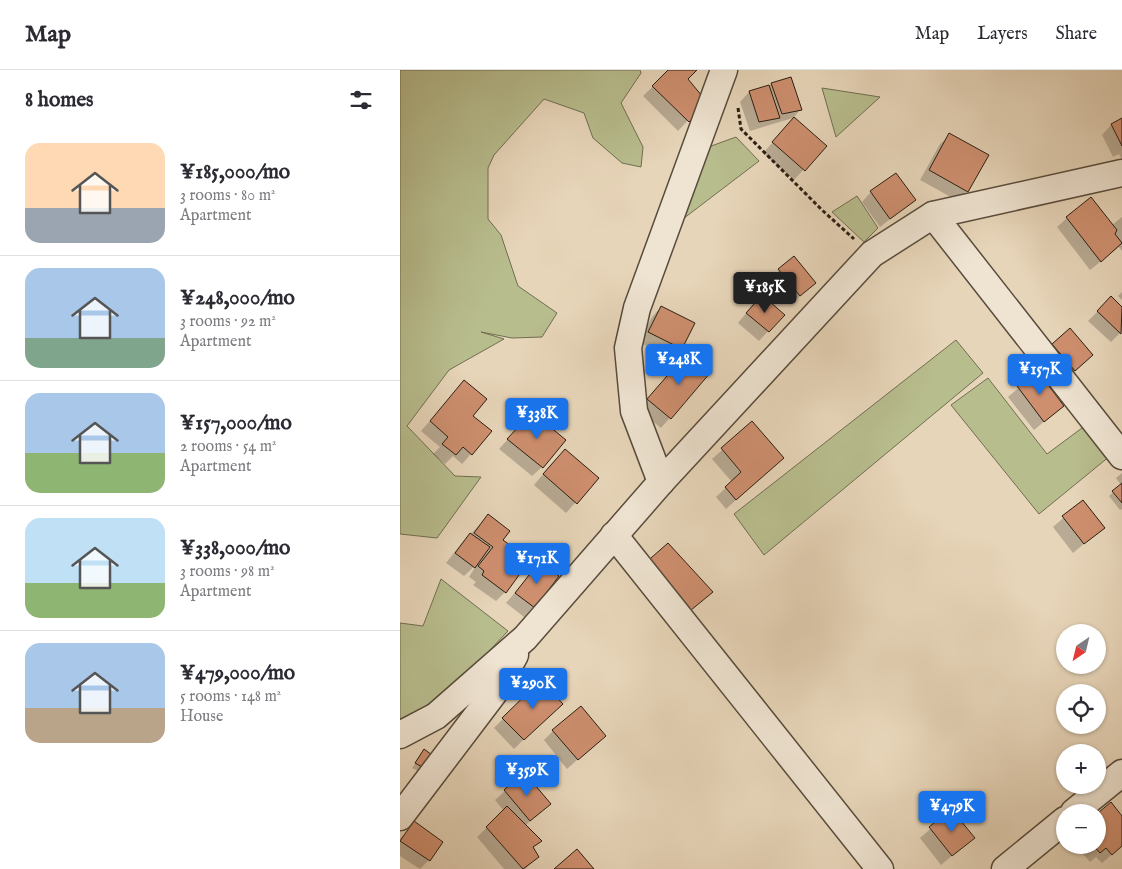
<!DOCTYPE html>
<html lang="en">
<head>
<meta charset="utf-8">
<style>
	body { margin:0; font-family:"IM FELL English",serif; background:#f7f7f7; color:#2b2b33; height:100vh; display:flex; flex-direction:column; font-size:19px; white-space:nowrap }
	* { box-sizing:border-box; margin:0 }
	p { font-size:16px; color:#7c7c81 }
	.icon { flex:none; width:28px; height:28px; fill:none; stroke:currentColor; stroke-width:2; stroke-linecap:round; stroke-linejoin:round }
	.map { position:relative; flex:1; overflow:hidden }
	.details { display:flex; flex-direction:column; background:#fff; width:400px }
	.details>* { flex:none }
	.needle { width:32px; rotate:215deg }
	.fabs { position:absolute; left:656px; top:554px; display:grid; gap:10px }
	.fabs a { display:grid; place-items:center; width:50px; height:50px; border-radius:50%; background:#fff; box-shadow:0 1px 4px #0004; font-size:25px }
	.price { position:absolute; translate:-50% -42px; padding:0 11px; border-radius:5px; background:#1a73e8; color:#fff; font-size:16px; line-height:32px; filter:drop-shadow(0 1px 2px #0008) }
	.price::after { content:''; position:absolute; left:50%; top:30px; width:15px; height:11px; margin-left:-8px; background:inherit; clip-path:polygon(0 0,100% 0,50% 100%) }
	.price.current { background:#222; color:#fff }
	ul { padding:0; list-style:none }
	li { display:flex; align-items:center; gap:15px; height:125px; padding:0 25px }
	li+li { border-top:1px solid #e1e1e2 }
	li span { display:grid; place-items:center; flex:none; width:140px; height:100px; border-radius:15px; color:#555 }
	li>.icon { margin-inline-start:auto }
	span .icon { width:60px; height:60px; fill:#fffc; stroke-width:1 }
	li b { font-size:21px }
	h2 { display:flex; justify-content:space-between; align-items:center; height:60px; padding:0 25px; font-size:21px }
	header { display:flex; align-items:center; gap:30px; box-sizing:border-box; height:70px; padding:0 25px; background:#fff; border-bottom:1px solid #e1e1e2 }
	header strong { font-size:24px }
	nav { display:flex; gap:28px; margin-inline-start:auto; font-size:18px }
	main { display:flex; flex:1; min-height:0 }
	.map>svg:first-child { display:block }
</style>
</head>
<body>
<header>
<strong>Map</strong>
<nav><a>Map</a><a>Layers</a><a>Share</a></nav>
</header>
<main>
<section class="details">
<h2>8 homes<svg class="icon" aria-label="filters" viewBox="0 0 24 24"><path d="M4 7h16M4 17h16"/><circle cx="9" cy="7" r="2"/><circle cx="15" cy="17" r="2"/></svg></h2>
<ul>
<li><span style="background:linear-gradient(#ffd9b3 65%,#9aa5b1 0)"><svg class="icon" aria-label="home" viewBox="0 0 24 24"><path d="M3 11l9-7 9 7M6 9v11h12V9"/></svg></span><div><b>¥185,000/mo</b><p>3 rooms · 80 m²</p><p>Apartment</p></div></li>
<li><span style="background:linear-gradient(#a9c7e8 70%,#7fa58c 0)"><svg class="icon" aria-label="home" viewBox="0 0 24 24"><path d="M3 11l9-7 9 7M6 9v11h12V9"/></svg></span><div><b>¥248,000/mo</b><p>3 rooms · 92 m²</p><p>Apartment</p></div></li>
<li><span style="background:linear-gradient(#a9c7e8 60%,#8fb573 0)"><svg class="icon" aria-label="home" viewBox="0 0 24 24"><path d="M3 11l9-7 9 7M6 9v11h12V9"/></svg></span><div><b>¥157,000/mo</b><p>2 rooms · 54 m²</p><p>Apartment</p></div></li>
<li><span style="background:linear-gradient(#bfe0f5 65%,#8fb573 0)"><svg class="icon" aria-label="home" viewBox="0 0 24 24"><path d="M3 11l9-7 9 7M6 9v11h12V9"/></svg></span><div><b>¥338,000/mo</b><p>3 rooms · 98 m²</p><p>Apartment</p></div></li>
<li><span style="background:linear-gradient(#a9c7e8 65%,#b9a48a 0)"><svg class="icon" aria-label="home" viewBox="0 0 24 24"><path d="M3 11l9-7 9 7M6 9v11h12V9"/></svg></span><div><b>¥479,000/mo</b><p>5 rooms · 148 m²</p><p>House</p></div></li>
</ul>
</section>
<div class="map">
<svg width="722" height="799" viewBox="0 0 722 799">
	<rect width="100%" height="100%" fill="#e7d5b9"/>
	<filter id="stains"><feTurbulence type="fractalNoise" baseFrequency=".004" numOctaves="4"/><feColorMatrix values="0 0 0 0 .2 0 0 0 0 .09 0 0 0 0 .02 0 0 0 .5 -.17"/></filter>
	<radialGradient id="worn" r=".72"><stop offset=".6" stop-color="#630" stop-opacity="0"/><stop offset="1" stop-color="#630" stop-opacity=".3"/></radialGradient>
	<g fill="#b8bd8e" stroke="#706e50">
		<path d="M0,0H240L241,3L221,33L243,77L241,97L222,93L193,68L184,43L144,29L94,85L88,98V149L101,165L118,216L157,243L142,267L112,268L81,262L104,269L49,300L7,356L55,406L81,407L37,468L0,464Z"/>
		<path d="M422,18L480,27L436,67Z"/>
		<path d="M336,67L359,91L275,155L303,79Z"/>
		<path d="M457,126L478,158L464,172L432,142Z"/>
		<path d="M556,270L583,303L364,485L334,444Z"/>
		<path d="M588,308L647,384L686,355L710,386L639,444L551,335Z"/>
		<path d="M41,509L108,561L32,641L0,654V553L23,556Z"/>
	</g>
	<g fill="#0003">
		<path d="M270,0H295L287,9L305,32L278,61L243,26Z"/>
		<path d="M372,14L401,39L393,48L350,61L340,32L349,22Z"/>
		<path d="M722,50V90L719,84L713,87L702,65L711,55Z"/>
		<path d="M385,59L425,76L394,110L363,83Z"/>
		<path d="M550,65L567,121L558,131L520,110L540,74Z"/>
		<path d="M471,122L514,130L480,157L462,132Z"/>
		<path d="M722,147V181L719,177L690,200L657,157L667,148L712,155Z"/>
		<path d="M393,188L414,213L390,235L369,210Z"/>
		<path d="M722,222V230L718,226Z"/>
		<path d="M711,228L722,238V261L711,272L688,251Z"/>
		<path d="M352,236L383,245L359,271L338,253Z"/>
		<path d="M261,237L294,253L281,279L271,288L239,272L252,247Z"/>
		<path d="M653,275L692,285L665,310L643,284Z"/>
		<path d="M277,295L308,304L261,358L239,340Z"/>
		<path d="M637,302L663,336L634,360L608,327Z"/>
		<path d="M64,312L71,346V384L62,394L53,386L45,394L33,384L40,377L21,361Z"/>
		<path d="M123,353L142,397L132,406L99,379Z"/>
		<path d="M352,353L383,388L326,439L316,427L332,412L312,389Z"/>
		<path d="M155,390L197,408L166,443L134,415Z"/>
		<path d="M722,403V439L720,440L709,426L721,415L716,408Z"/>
		<path d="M683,431L703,458L673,483L653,457Z"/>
		<path d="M88,446L101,470L105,522L96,531L73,515L76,512L69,507L77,494L64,506L46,493L61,474Z"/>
		<path d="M140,493L158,507L124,547L106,533Z"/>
		<path d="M140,612L161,633L114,679L94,658Z"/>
		<path d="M153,661L204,666L167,699L144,670Z"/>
		<path d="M24,681L30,685L18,701L12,698Z"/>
		<path d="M124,704L139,743L125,756L140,771L132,778L138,787L125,799H104L77,767L104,741L95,730Z"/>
		<path d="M710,734L722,748V776L702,793L696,787L690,792L675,775H698V745Z"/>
		<path d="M551,741L573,768L541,795L520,768Z"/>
		<path d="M14,753L29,790L20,799L0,786V769Z"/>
	</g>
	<g fill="#ce8f6f" stroke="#291e12">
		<path d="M268,0H297L288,9L307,32L289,52L252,16Z"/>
		<path d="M391,7L402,40L382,44L371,13Z"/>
		<path d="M369,15L380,48L359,52L349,21Z"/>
		<path d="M394,47L427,76L405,101L372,72Z"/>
		<path d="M722,48V76L711,54Z"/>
		<path d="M549,63L589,85L568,122L529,100Z"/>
		<path d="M496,103L516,130L490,149L470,121Z"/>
		<path d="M691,127L717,160L715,164L722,173L701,192L666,147Z"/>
		<path d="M394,186L416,213L400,226L378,199Z"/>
		<path d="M362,225L385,245L369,262L346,243Z"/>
		<path d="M711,226L722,237L721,264L697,241Z"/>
		<path d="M261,236L295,253L282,279L248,262Z"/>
		<path d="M670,258L693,285L675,301L652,274Z"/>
		<path d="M287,283L310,303L271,349L247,329Z"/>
		<path d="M637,300L664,336L644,352L617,316Z"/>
		<path d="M64,310L87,329L73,346L92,361L72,385L63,377L56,385L42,374L48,367L30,351Z"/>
		<path d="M132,342L166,370L143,398L107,369Z"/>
		<path d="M352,351L384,388L336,430L325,417L341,402L321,378Z"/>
		<path d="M165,379L199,408L177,434L143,404Z"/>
		<path d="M722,413V433L712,421Z"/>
		<path d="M683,430L705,458L684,474L662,446Z"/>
		<path d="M88,444L110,461L103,470L130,490L106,523L82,505L84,501L78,496L93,477L74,463Z"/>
		<path d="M70,463L90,477L75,498L55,483Z"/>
		<path d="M268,473L313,522L285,545L243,495Z"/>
		<path d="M140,491L159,506L135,538L115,523Z"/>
		<path d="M141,610L163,634L124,670L102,648Z"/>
		<path d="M181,636L206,666L178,690L152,660Z"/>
		<path d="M24,679L32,685L24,698L15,693Z"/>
		<path d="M124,702L151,734L130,751L104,720Z"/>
		<path d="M711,732L722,746V776L712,785L706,778L700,783L693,775H698V743Z"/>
		<path d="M107,736L142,771L133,777L139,787L123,799L86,757Z"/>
		<path d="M551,739L575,768L552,786L529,757Z"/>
		<path d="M14,751L43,772L30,791L0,771Z"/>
		<path d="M177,779L194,799H154Z"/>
	</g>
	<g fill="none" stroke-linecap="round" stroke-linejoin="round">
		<g stroke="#584c3c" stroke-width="29">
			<g id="street">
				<path d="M533,145L722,386"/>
				<path d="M261,412L234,341L228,278L237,238L324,0"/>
				<path d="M214,465L480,799"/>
				<path d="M0,665L36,646L125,568L261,412L472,184L533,145L722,103"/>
				<path d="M674,742L722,703"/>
				<path d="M0,747L94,623L115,585"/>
				<path d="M605,799L665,750"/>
			</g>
		</g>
		<path stroke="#291e12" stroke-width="3" stroke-dasharray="4 2.5" stroke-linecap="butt" d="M338,38L341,59L422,140L454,169"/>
		<use href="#street" stroke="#efe4d2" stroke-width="26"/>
	</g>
	<rect width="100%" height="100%" filter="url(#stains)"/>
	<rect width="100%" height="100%" fill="url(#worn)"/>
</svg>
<div class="fabs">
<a><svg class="needle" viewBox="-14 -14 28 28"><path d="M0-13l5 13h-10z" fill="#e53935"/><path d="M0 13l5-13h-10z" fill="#7c7c81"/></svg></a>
<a><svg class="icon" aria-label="locate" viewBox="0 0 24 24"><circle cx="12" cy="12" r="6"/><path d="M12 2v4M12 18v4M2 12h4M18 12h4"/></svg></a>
<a>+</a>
<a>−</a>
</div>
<b class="price current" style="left:365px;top:244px">¥185K</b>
<b class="price" style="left:279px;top:316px">¥248K</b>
<b class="price" style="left:640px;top:326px">¥157K</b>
<b class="price" style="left:137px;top:370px">¥338K</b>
<b class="price" style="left:137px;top:515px">¥171K</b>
<b class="price" style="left:133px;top:640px">¥290K</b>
<b class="price" style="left:127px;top:727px">¥359K</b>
<b class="price" style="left:552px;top:763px">¥479K</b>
</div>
</main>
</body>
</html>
